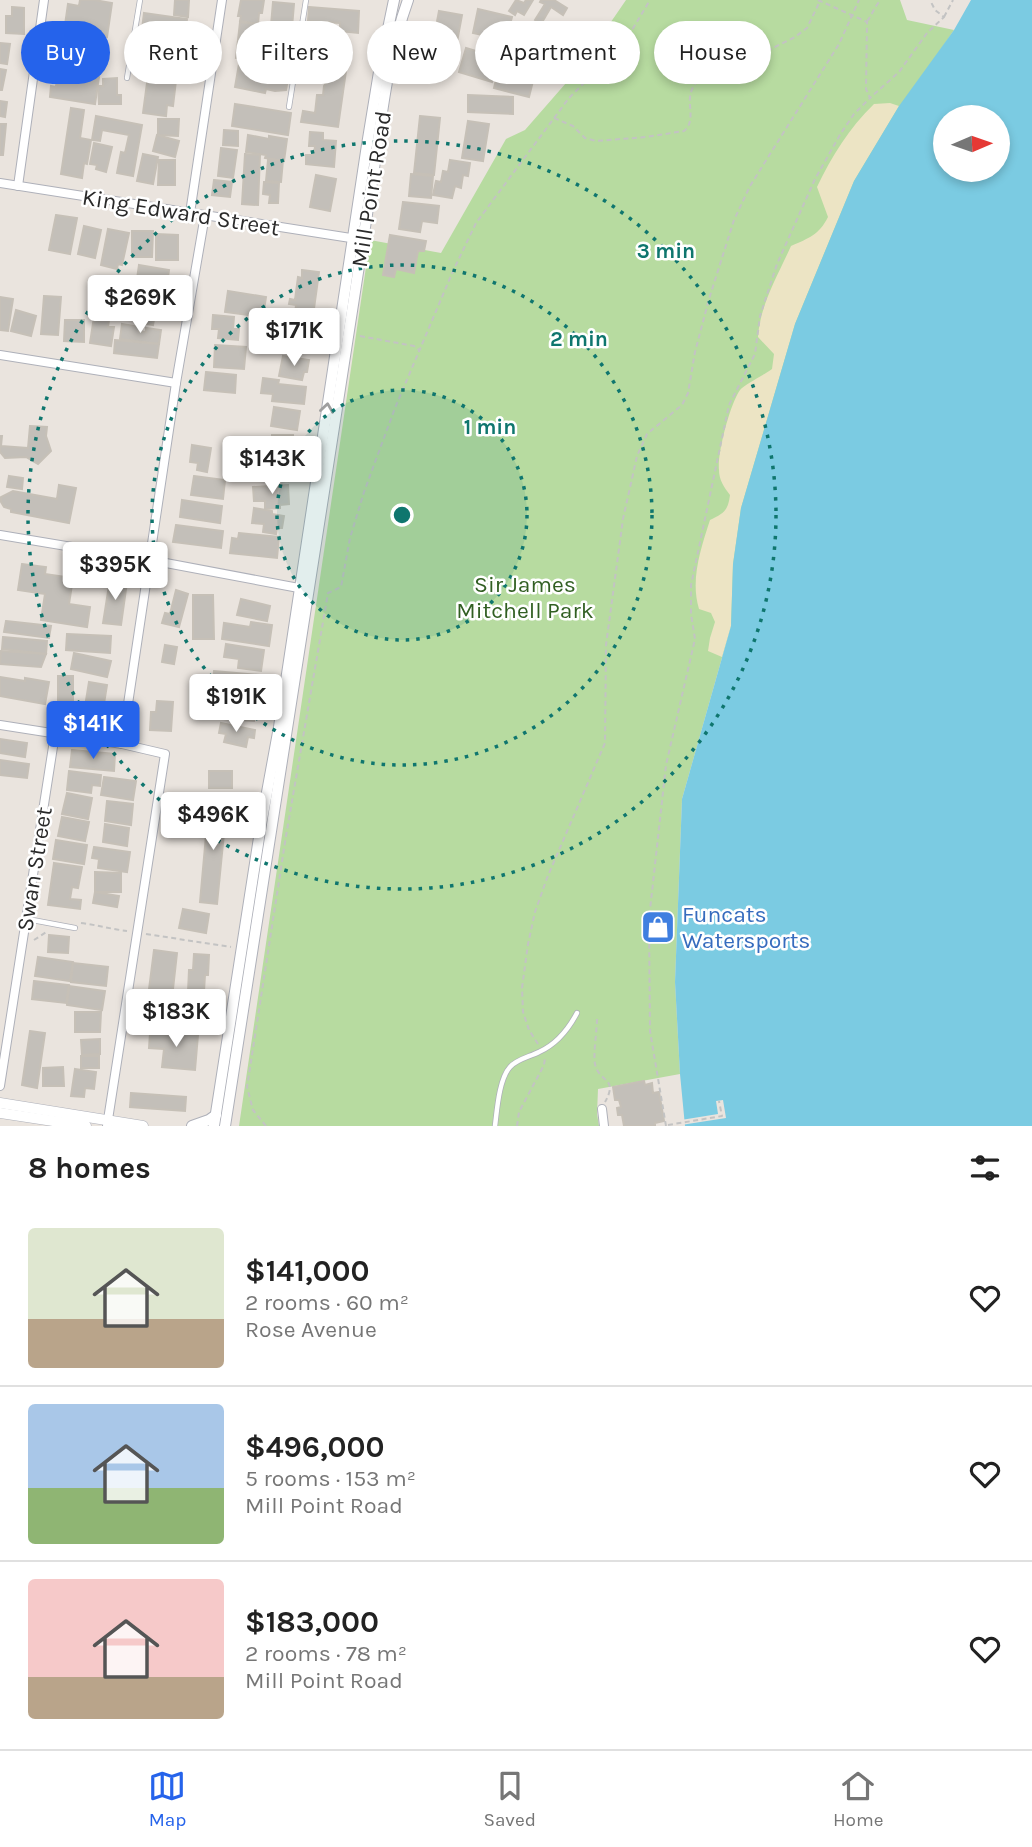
<!DOCTYPE html>
<html lang="en">
<head>
<meta charset="utf-8">
<style>
	body { margin:0; font-family:Karla,sans-serif; background:#f6f6f6; color:#222; height:100vh; display:flex; flex-direction:column; font-size:26px; white-space:nowrap }
	* { box-sizing:border-box; margin:0 }
	p { font-size:23px; color:#767676 }
	.icon { flex:none; width:38px; height:38px; fill:none; stroke:currentColor; stroke-width:2; stroke-linecap:round; stroke-linejoin:round }
	.map { position:relative; height:1126px; overflow:hidden }
	.panel { display:flex; flex-direction:column; background:#fff; flex:1 }
	.panel>* { flex:none }
	.banner { position:absolute; left:21px; top:21px; width:990px; height:63px; display:flex; gap:14px }
	.needle { width:46px; rotate:88deg }
	.tools { position:absolute; left:933px; top:105px; display:grid; gap:14px }
	.tools a { display:grid; place-items:center; width:77px; height:77px; border-radius:50%; background:#fff; box-shadow:0 4px 10px #0003; font-size:35px }
	.price { position:absolute; translate:-50% -60px; padding:0 16px; border-radius:7px; background:#fff; color:#222; font-size:23px; line-height:46px; filter:drop-shadow(0 2px 4px #0008) }
	.price::after { content:''; position:absolute; left:50%; top:42px; width:21px; height:16px; margin-left:-10px; background:inherit; clip-path:polygon(0 0,100% 0,50% 100%) }
	.price.on { background:#2563eb; color:#fff }
	ul { padding:0; list-style:none }
	li { display:flex; align-items:center; gap:21px; height:175px; padding:0 28px }
	li+li { border-top:2px solid #e0e0e0 }
	li span { display:grid; place-items:center; flex:none; width:196px; height:140px; border-radius:7px; color:#555 }
	li>.icon { margin-inline-start:auto }
	span .icon { width:84px; height:84px; fill:#fffc; stroke-width:1 }
	li b { font-size:30px }
	h2 { display:flex; justify-content:space-between; align-items:center; height:84px; padding:0 28px; font-size:30px }
	.chip { padding:0 24px; border-radius:32px; background:#fff; box-shadow:0 4px 10px #0003; font-size:24px; line-height:63px }
	.chip.on { background:#2563eb; color:#fff }
	.dock { display:flex; justify-content:space-around; align-items:center; height:98px; border-top:2px solid #e0e0e0; background:#fff; font-size:19px; color:#767676 }
	.dock a { display:grid; justify-items:center; gap:4px }
	.dock .on { color:#2563eb }
	.map>svg:first-child { display:block }
</style>
</head>
<body>
<div class="map">
<svg width="1032" height="1126" viewBox="0 0 1032 1126">
	<rect width="100%" height="100%" fill="#eae4de"/>
	<path fill="#b7dba0" d="M626,0H900L907,20L954,30L933,61L731,626L682,799L675,982L680,1074L598,1089L597,1114L599,1126H239L370,240L441,253L506,139L525,130L580,67Z"/>
	<path fill="#ece4c4" d="M890,103L899,106L854,181L795,324L741,508L733,564L731,626L722,657L708,651L710,638L715,622L711,613L699,609C690,580 701,548 710,520C724,513 728,511 730,495C724,487 719,480 719,470C717,454 730,404 740,390C745,384 764,375 772,369L774,354L758,337C760,305 778,275 791,246C809,238 819,235 828,217L817,187C832,156 849,128 874,104Z"/>
	<path fill="#7bcbe2" fill-rule="evenodd" d="M971,0H1032V1126H685L680,1074L675,982L682,799L731,626L733,564L741,508L795,324L854,181L899,106L954,30ZM945,117H998V170H945Z"/>
	<path fill="#eae4de" d="M723,1100L726,1118L681,1125V1120L718,1114L716,1101Z"/>
	<g fill="#c3bfb9" stroke="#c6c0b7" stroke-width="2">
		<path d="M80,0H94L112,3L107,37L75,32L71,62L60,60L68,4L79,6Z"/>
		<path d="M175,0H189L188,17L174,15Z"/>
		<path d="M241,0H264L262,13H259L258,24L240,21L241,16H238Z"/>
		<path d="M516,0L524,3L526,0H533L524,15L517,11L515,15L509,11Z"/>
		<path d="M541,0H554L567,8L563,15L551,7L541,24L535,20L545,4L540,2Z"/>
		<path d="M273,2L294,4L291,39L270,37Z"/>
		<path d="M12,7L24,8V34L6,33V16H12Z"/>
		<path d="M309,7L359,11L358,33L340,31V23L308,21Z"/>
		<path d="M478,9L512,17L506,40L473,33Z"/>
		<path d="M439,11L462,15L452,69L422,63L424,51L431,53Z"/>
		<path d="M144,13L187,19L185,35L142,29Z"/>
		<path d="M240,22L257,24L252,61L236,58Z"/>
		<path d="M524,24L557,33L550,57L518,48Z"/>
		<path d="M316,34L335,36L350,43L338,127L301,122L303,111L315,113L317,95H323L324,86L331,74V69L320,64L326,51L319,47L320,43L316,40Z"/>
		<path d="M0,43L10,44L7,64L0,63Z"/>
		<path d="M273,44L291,45L289,67L272,65Z"/>
		<path d="M159,47L187,52L185,66L157,61Z"/>
		<path d="M466,48L499,58L492,82L459,72Z"/>
		<path d="M521,52L550,61L546,76L517,67Z"/>
		<path d="M239,64L289,74L286,90L275,91L266,89L265,93L235,87Z"/>
		<path d="M500,64L535,73L529,97L494,88Z"/>
		<path d="M149,68L177,72L173,106L167,105L166,116L143,113Z"/>
		<path d="M0,69L6,70L2,90H0Z"/>
		<path d="M84,75L99,77L95,104L50,97L51,86L56,87L57,76L83,80Z"/>
		<path d="M117,78V95H121V104H99L98,86H103V79Z"/>
		<path d="M468,95L513,97V114L468,112Z"/>
		<path d="M0,101L7,102L5,117L0,116Z"/>
		<path d="M235,104L291,113L288,135L232,126Z"/>
		<path d="M71,108L84,110L80,138L91,140L87,164L84,163L82,178L61,174Z"/>
		<path d="M96,116L142,125L133,176L117,173L121,152L125,153L129,135L102,130L100,141L92,140Z"/>
		<path d="M420,116L440,118L434,175L414,173Z"/>
		<path d="M158,119H179L178,136L158,135Z"/>
		<path d="M468,121L489,124L483,161L462,158Z"/>
		<path d="M0,124H6L3,155H0Z"/>
		<path d="M224,130L238,131V146L223,145Z"/>
		<path d="M310,132L323,133V140L336,141L334,167L306,164V155H314L315,146H309Z"/>
		<path d="M157,135L179,141L175,157L153,151Z"/>
		<path d="M248,135L269,139V136L287,139L284,161L265,158L266,155L246,152Z"/>
		<path d="M94,143L112,147L106,172L96,169L97,165L90,164Z"/>
		<path d="M221,148L237,150L233,178L218,176Z"/>
		<path d="M143,154L158,157L153,184L137,181Z"/>
		<path d="M245,154L260,155L258,205L242,204Z"/>
		<path d="M159,160H175V185H158Z"/>
		<path d="M268,160H283L281,182L266,181Z"/>
		<path d="M450,160L470,163L468,176L463,175L461,188L455,186L452,198L433,195L436,181L441,182L443,171L448,172Z"/>
		<path d="M411,174L433,176L431,198L409,196Z"/>
		<path d="M316,175L336,179L330,211L310,207Z"/>
		<path d="M214,180L232,182L230,197L212,195Z"/>
		<path d="M264,182L279,183L278,203H269L270,195L263,194Z"/>
		<path d="M403,202L439,206L437,223L422,221L420,232L399,229Z"/>
		<path d="M56,215L77,218L70,254L49,250Z"/>
		<path d="M84,226L101,230L95,258L78,254Z"/>
		<path d="M108,229L129,233L122,265L118,264L117,269L101,265Z"/>
		<path d="M132,231H153L152,257H132Z"/>
		<path d="M156,234L178,235V260H156Z"/>
		<path d="M390,235L426,241L424,251H418L414,273L396,269L394,277L383,275Z"/>
		<path d="M139,265L169,270L166,291L136,286Z"/>
		<path d="M302,270L319,272L313,316L295,314L296,305L289,304L290,299L295,300L298,277L302,278Z"/>
		<path d="M228,291L266,297L263,317L225,312Z"/>
		<path d="M141,294L158,297L153,325L136,322Z"/>
		<path d="M44,296L61,297L58,335L41,334Z"/>
		<path d="M0,297L13,299L8,331L0,330Z"/>
		<path d="M16,310L36,316L31,336L11,331Z"/>
		<path d="M213,315L234,317L233,329H239L238,340L218,338L219,329H212Z"/>
		<path d="M94,317L109,320L108,327H114L111,346L90,343Z"/>
		<path d="M65,320H84V342L64,341Z"/>
		<path d="M122,324L140,327L139,331L146,332V328L161,330L159,344L120,339Z"/>
		<path d="M296,329L313,330L312,352L294,351Z"/>
		<path d="M115,340L159,344L157,358L114,353Z"/>
		<path d="M215,345L246,347L244,369L214,367Z"/>
		<path d="M283,356L309,360L307,372H304L302,380L279,376Z"/>
		<path d="M206,372L236,375L235,393L204,390Z"/>
		<path d="M263,378L279,380L278,384L306,387L304,404L272,401L273,394L261,393Z"/>
		<path d="M274,407L300,411L297,430L271,426Z"/>
		<path d="M30,426L47,427L46,436L51,451L38,464L26,457L5,458L0,452V436H2L1,446L28,448Z"/>
		<rect x="272" y="435" width="21" height="18"/>
		<path d="M192,445L211,448L207,472L197,470L198,463L190,462Z"/>
		<path d="M268,458L292,462L288,481L264,476Z"/>
		<path d="M9,476L23,478L22,489L7,487Z"/>
		<path d="M194,476L225,480L223,499L191,495Z"/>
		<path d="M59,485L76,488L69,523L11,512V509L4,507L1,502V497L13,491L57,499Z"/>
		<path d="M288,485L289,504L280,505V508L265,509V501H254L253,487Z"/>
		<path d="M182,500L222,506L220,523L180,517Z"/>
		<path d="M254,508L272,511V514L284,516L282,528H277L276,534L263,532L264,524L252,523Z"/>
		<path d="M176,525L223,531L221,548L173,542Z"/>
		<path d="M239,533L279,537L277,558L230,553L232,538L238,539Z"/>
		<path d="M22,564L46,567L45,574L73,578L69,604L90,607L87,627L41,620L45,594L18,590Z"/>
		<path d="M110,579L127,582L121,625L103,623Z"/>
		<path d="M176,590L188,594L179,627L162,623L165,613L170,614Z"/>
		<path d="M193,595H213L214,639H193Z"/>
		<path d="M241,599L270,606L267,621L237,615Z"/>
		<path d="M6,621L51,626L49,638L4,632Z"/>
		<path d="M251,622L272,625L269,646L222,639L224,623L250,627Z"/>
		<path d="M67,634L111,636L110,653L66,650Z"/>
		<path d="M3,637L47,641L46,654L2,649Z"/>
		<path d="M226,644L264,650L261,671L238,668L239,659L224,657Z"/>
		<path d="M165,645L177,647L174,664L162,662Z"/>
		<path d="M1,651L46,654L41,667L0,664Z"/>
		<path d="M74,653L111,661L107,677L71,669Z"/>
		<path d="M214,671L259,675L257,696L228,694L229,686L213,684Z"/>
		<rect x="58" y="676" width="15" height="35"/>
		<path d="M0,677L25,681V678L49,682L45,704L0,696Z"/>
		<path d="M89,682L107,685L101,722L83,719Z"/>
		<path d="M232,699L255,700L254,721L208,718V703L231,704Z"/>
		<path d="M157,701L173,702L171,731L150,730L151,712H156Z"/>
		<path d="M221,723L255,730L254,738L248,737L246,747L224,742L226,734L219,733Z"/>
		<path d="M0,739L27,743L25,757L0,753Z"/>
		<path d="M72,750L115,754L114,771L70,767Z"/>
		<path d="M0,760L29,764L27,778L0,775Z"/>
		<path d="M69,771L101,775L100,786L92,785L91,793L67,790Z"/>
		<rect x="209" y="771" width="23" height="17"/>
		<path d="M104,777L136,781L133,800L101,795Z"/>
		<path d="M67,793L92,798L88,819L62,814Z"/>
		<path d="M107,801L133,804L131,825L105,821Z"/>
		<path d="M209,802L227,803L217,904L200,902Z"/>
		<path d="M62,817L89,822L85,841L58,836Z"/>
		<path d="M105,824L129,828L127,846L103,842Z"/>
		<path d="M56,840L87,845L84,864L53,859Z"/>
		<path d="M94,847L130,852L127,872L98,868L99,859L92,858Z"/>
		<path d="M54,863L82,867L78,888L72,887L70,899L81,900L80,909L48,905Z"/>
		<path d="M95,872L121,873V892H95Z"/>
		<path d="M95,892L119,896L117,907L93,903Z"/>
		<path d="M183,909L209,914L206,933L179,928Z"/>
		<path d="M49,935L69,937L68,953L48,952Z"/>
		<path d="M154,950L177,953L170,1016L146,1013Z"/>
		<path d="M194,954L209,955L208,975H205L202,1024L182,1022V1014H187L189,970H193Z"/>
		<path d="M38,957L73,962L70,981L35,976Z"/>
		<path d="M73,963L108,967L106,986L71,982Z"/>
		<path d="M34,981L69,985L66,1003L32,999Z"/>
		<path d="M69,986L105,991L102,1010L67,1005Z"/>
		<path d="M75,1012H101L100,1032H75Z"/>
		<path d="M30,1031L45,1033L37,1088L22,1085Z"/>
		<path d="M170,1032L198,1035L195,1070L162,1067L164,1049L149,1048L150,1033L170,1035Z"/>
		<path d="M100,1039V1054L82,1055L81,1040Z"/>
		<rect x="81" y="1056" width="18" height="12"/>
		<path d="M63,1067L64,1086H43V1068Z"/>
		<path d="M75,1069L96,1072L94,1089L85,1088L84,1097L71,1096Z"/>
		<path d="M644,1081L645,1085L652,1083L653,1093L659,1092L664,1121L655,1123V1126H624L622,1115H618L617,1108L621,1107L619,1100H615L613,1087Z"/>
		<path d="M131,1093L186,1097L185,1111L130,1107Z"/>
	</g>
	<g fill="none" stroke-linecap="round" stroke-linejoin="round">
		<g stroke="#aeb0b9" stroke-width="6">
			<g id="service">
				<path d="M127,78L140,0"/>
				<path d="M289,107L306,0"/>
				<path d="M27,919L75,928"/>
				<path d="M495,1126C497,1110 499,1079 510,1067C517,1059 529,1057 539,1052C557,1044 568,1030 577,1013"/>
			</g>
		</g>
		<g stroke="#aeb0b9" stroke-width="10">
			<g id="minor">
				<path d="M0,183L357,239"/>
				<path d="M18,186L44,0"/>
				<path d="M190,213L222,0"/>
				<path d="M0,355L176,383"/>
				<path d="M0,535L150,560L304,589"/>
				<path d="M0,725L122,744L165,754L107,1126"/>
				<path d="M122,744L176,383L205,215"/>
				<path d="M0,1086L55,734"/>
				<path d="M602,1109L604,1126"/>
			</g>
		</g>
		<g stroke="#aeb0b9" stroke-width="11">
			<g id="tertiary">
				<path d="M0,1103L143,1126"/>
				<path d="M0,1113L86,1126"/>
			</g>
		</g>
		<g stroke="#aeb0b9" stroke-width="12">
			<g id="secondary">
				<path d="M192,1126L209,1120L216,1115"/>
				<path d="M214,1126L261,825L279,727L367,145L379,72L394,0"/>
				<path d="M225,1126L323,498C340,393 355,287 372,182C381,122 387,58 408,0"/>
			</g>
		</g>
		<g stroke="#c3c3c3" stroke-width="2" stroke-dasharray="5 3.5" stroke-linecap="butt">
			<path d="M818,0L867,22L866,89L870,98L899,72L927,33L944,17L935,10L931,2"/>
			<path d="M944,17L953,0"/>
			<path d="M867,21C873,14 875,5 881,0"/>
			<path d="M554,118L573,126L585,138L596,141L646,137L684,131C696,121 687,105 691,92C694,83 702,75 708,67L733,68L795,37L807,28L820,1"/>
			<path d="M360,336L414,346L419,350"/>
			<path d="M81,923C97,925 111,929 127,931"/>
			<path d="M146,934L231,947"/>
			<path d="M34,940L48,931"/>
			<path d="M597,1019C597,1030 593,1054 595,1064C599,1083 619,1077 605,1102"/>
			<path d="M538,1044L529,1030L523,1012L522,988L528,944L535,912L547,878L605,743L606,645L623,519L637,456L647,434L682,405L688,393L695,352L709,299L734,220L750,186L839,44L859,0"/>
			<path d="M668,1125L722,1116L719,1101"/>
			<path d="M266,1126L253,1110L247,1087L286,836L328,593L341,587L350,538L364,492L395,408L453,271L476,223L569,98L606,61L632,30L650,0"/>
			<path d="M517,1126L519,1112L544,1065L545,1058"/>
			<path d="M666,1126L650,1031L649,919L666,765L695,639L691,614V585L729,405L755,354L760,316L777,264L815,179L841,133L854,114L870,98"/>
		</g>
		<use href="#service" stroke="#fff" stroke-width="4.5"/>
		<use href="#minor" stroke="#fff" stroke-width="8"/>
		<use href="#tertiary" stroke="#fff" stroke-width="10"/>
		<use href="#secondary" stroke="#fff" stroke-width="10"/>
	</g>
	<defs><path id="oneway-chevron" d="M-2-3.5L2.5 0L-2 3.5" fill="none" stroke-width="1.6" stroke-linecap="round" stroke-linejoin="round" transform="scale(1.75)"/></defs>
	<use stroke="#9f9f9f" href="#oneway-chevron" transform="translate(327 408) rotate(-82)"/>
	<circle cx="402" cy="515" r="125" fill="#0f766e" fill-opacity=".12"/>
	<g fill="none" stroke="#0f766e" stroke-width="3.5" stroke-dasharray="3.5 7">
		<circle cx="402" cy="515" r="125"/>
		<circle cx="402" cy="515" r="250"/>
		<circle cx="402" cy="515" r="374"/>
	</g>
	<defs>
		<g id="shop-square" transform="scale(1.75)"><rect x="-9" y="-9" width="18" height="18" rx="4" fill="#3f7fe0" stroke="#fff"/><path d="M-5-2.5h2.3a2.7 3.5 0 0 1 5.4 0H5L5.5 6h-11ZM-1.5-2.5h3a1.5 2.3 0 0 0-3 0Z" fill="#fff"/></g>
	</defs>
	<g fill-rule="evenodd">
		<use href="#shop-square" x="658" y="927"/>
	</g>
	<g text-anchor="middle" stroke-width="5" stroke-linejoin="round" paint-order="stroke">
		<g font-size="23" fill="#2a2a2a" stroke="#fff">
			<text transform="translate(371 189) rotate(-81)" y="8">Mill Point Road</text>
			<text transform="translate(181 212) rotate(9)" y="8">King Edward Street</text>
			<text transform="translate(34 869) rotate(-81)" y="8">Swan Street</text>
		</g>
		<g font-size="23" fill="#315f22" stroke="#fff">
			<text x="525" y="592">Sir James<tspan x="525" dy="26">Mitchell Park</tspan></text>
		</g>
		<g font-size="23" fill="#366cbe" stroke="#fff" text-anchor="start">
			<text x="682" y="922">Funcats<tspan x="682" dy="26">Watersports</tspan></text>
		</g>
	</g>
	<circle cx="402" cy="515" r="10" fill="#0f766e" stroke="#fff" stroke-width="3.5"/>
	<g font-size="21" text-anchor="middle" font-weight="bold" fill="#0f766e" stroke="#fff" stroke-width="5" stroke-linejoin="round" paint-order="stroke">
		<text x="666" y="258">3 min</text>
		<text x="579" y="346">2 min</text>
		<text x="490" y="434">1 min</text>
	</g>
</svg>
<div class="tools">
<a><svg class="needle" viewBox="-14 -14 28 28"><path d="M0-13l5 13h-10z" fill="#e53935"/><path d="M0 13l5-13h-10z" fill="#767676"/></svg></a>
</div>
<b class="price" style="left:140px;top:335px">$269K</b>
<b class="price" style="left:294px;top:368px">$171K</b>
<b class="price" style="left:272px;top:496px">$143K</b>
<b class="price" style="left:115px;top:602px">$395K</b>
<b class="price" style="left:236px;top:734px">$191K</b>
<b class="price on" style="left:93px;top:761px">$141K</b>
<b class="price" style="left:213px;top:852px">$496K</b>
<b class="price" style="left:176px;top:1049px">$183K</b>
<div class="banner">
<a class="chip on">Buy</a>
<a class="chip">Rent</a>
<a class="chip">Filters</a>
<a class="chip">New</a>
<a class="chip">Apartment</a>
<a class="chip">House</a>
</div>
</div>
<section class="panel">
<h2>8 homes<svg class="icon" aria-label="filters" viewBox="0 0 24 24"><path d="M4 7h16M4 17h16"/><circle cx="9" cy="7" r="2"/><circle cx="15" cy="17" r="2"/></svg></h2>
<ul>
<li><span style="background:linear-gradient(#dfe7d0 65%,#b9a48a 0)"><svg class="icon" aria-label="home" viewBox="0 0 24 24"><path d="M3 11l9-7 9 7M6 9v11h12V9"/></svg></span><div><b>$141,000</b><p>2 rooms · 60 m²</p><p>Rose Avenue</p></div><svg class="icon" aria-label="heart" viewBox="0 0 24 24"><path d="M12 20l-8-8c-3-5 5-10 8-4 3-6 11-1 8 4z"/></svg></li>
<li><span style="background:linear-gradient(#a9c7e8 60%,#8fb573 0)"><svg class="icon" aria-label="home" viewBox="0 0 24 24"><path d="M3 11l9-7 9 7M6 9v11h12V9"/></svg></span><div><b>$496,000</b><p>5 rooms · 153 m²</p><p>Mill Point Road</p></div><svg class="icon" aria-label="heart" viewBox="0 0 24 24"><path d="M12 20l-8-8c-3-5 5-10 8-4 3-6 11-1 8 4z"/></svg></li>
<li><span style="background:linear-gradient(#f6c9c9 70%,#b9a48a 0)"><svg class="icon" aria-label="home" viewBox="0 0 24 24"><path d="M3 11l9-7 9 7M6 9v11h12V9"/></svg></span><div><b>$183,000</b><p>2 rooms · 78 m²</p><p>Mill Point Road</p></div><svg class="icon" aria-label="heart" viewBox="0 0 24 24"><path d="M12 20l-8-8c-3-5 5-10 8-4 3-6 11-1 8 4z"/></svg></li>
</ul>
</section>
<nav class="dock">
<a class="on"><svg class="icon" aria-label="map" viewBox="0 0 24 24"><path d="M3 6l6-2 6 2 6-2v14l-6 2-6-2-6 2zM9 4v14M15 6v14"/></svg>Map</a>
<a><svg class="icon" aria-label="saved" viewBox="0 0 24 24"><path d="M7 4h10v16l-5-4-5 4z"/></svg>Saved</a>
<a><svg class="icon" aria-label="home" viewBox="0 0 24 24"><path d="M3 11l9-7 9 7M6 9v11h12V9"/></svg>Home</a>
</nav>
</body>
</html>
